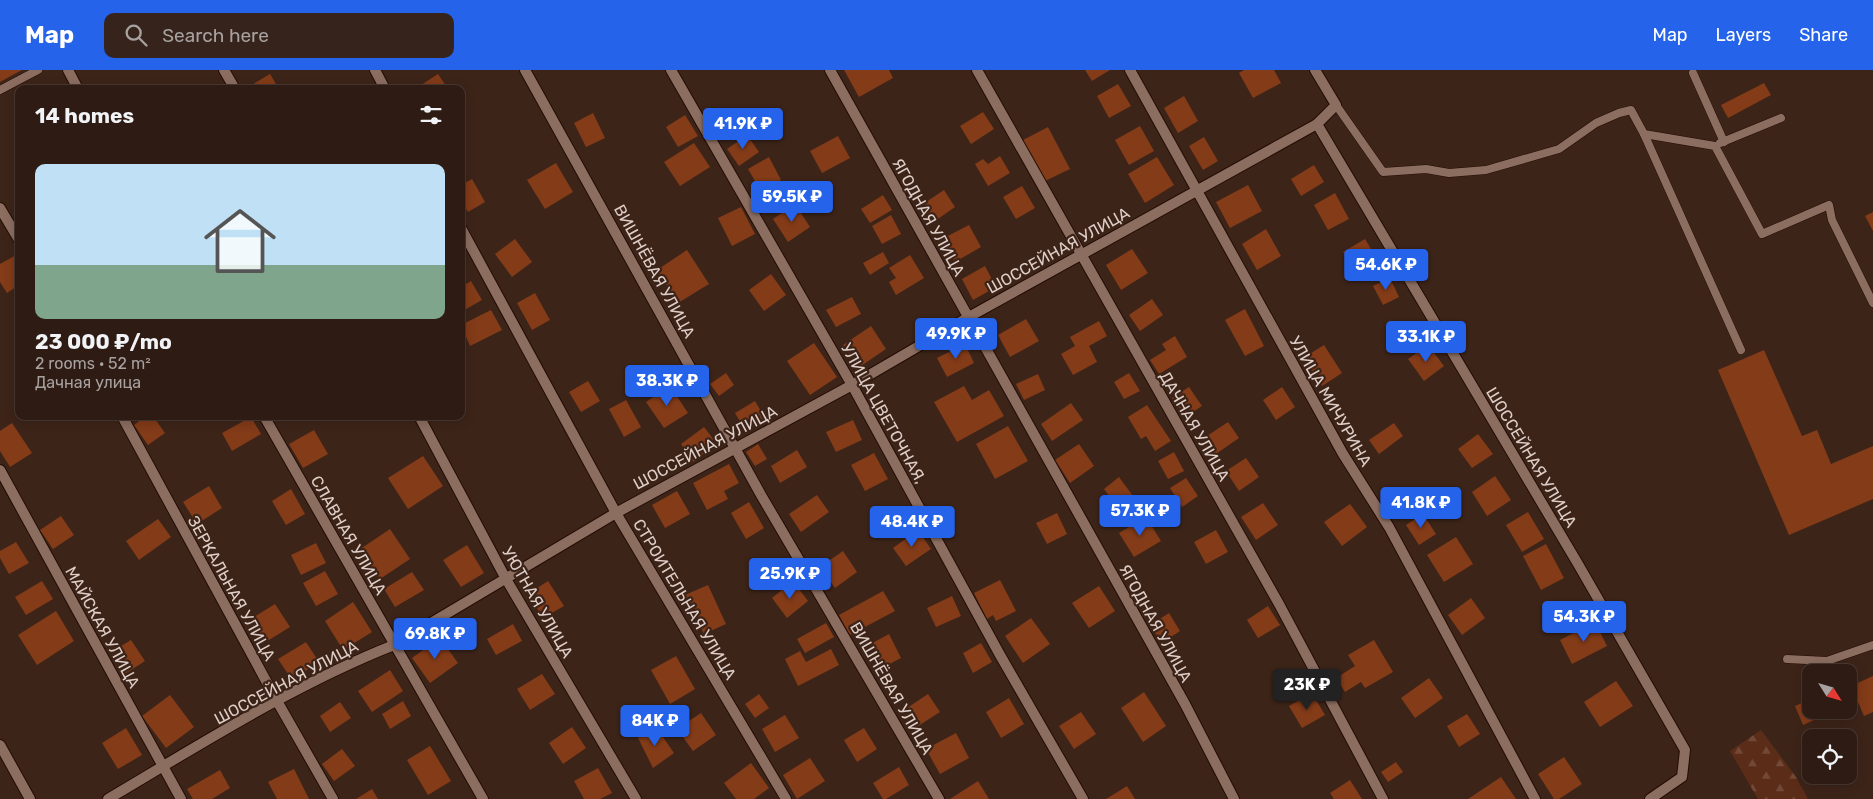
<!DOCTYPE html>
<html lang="en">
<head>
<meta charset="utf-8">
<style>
	body { margin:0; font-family:Rubik,sans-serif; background:#36241c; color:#f1f3f6; height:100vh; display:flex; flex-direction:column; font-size:19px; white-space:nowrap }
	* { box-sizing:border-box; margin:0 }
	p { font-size:16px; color:#a7a1a0 }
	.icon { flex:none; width:28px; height:28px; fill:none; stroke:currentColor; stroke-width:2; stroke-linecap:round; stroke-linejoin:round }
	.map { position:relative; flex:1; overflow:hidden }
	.drawer { position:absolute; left:15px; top:15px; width:450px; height:335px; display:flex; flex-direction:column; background:#2e1b13; border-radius:10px; box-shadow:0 2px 12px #0003,0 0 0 1px #493933 }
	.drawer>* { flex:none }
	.needle { width:32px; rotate:127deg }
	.controls { position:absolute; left:1802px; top:594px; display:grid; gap:10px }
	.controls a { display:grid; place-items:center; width:55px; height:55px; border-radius:10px; background:#2e1b13; box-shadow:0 2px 12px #0003,0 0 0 1px #493933; font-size:25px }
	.price { position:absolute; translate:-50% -42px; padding:0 11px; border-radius:5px; background:#2563eb; color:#fff; font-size:16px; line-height:32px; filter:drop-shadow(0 1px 2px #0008) }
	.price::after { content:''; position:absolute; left:50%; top:30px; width:15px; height:11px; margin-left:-8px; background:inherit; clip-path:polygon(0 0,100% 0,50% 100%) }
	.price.selected { background:#222; color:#fff }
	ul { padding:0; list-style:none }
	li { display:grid; align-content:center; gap:10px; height:265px; padding:0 20px }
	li+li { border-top:1px solid #493933 }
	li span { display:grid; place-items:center; height:155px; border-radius:10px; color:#555 }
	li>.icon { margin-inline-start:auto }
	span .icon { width:90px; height:90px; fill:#fffc; stroke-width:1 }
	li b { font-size:21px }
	h2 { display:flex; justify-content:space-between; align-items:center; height:60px; padding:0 20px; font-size:21px }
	header { display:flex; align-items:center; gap:30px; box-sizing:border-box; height:70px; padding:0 25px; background:#2563eb; color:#fff }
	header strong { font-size:24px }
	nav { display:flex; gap:28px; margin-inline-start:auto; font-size:18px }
	.search { width:350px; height:45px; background:#36241c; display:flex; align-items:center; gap:12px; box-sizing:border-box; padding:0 18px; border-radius:10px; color:#a7a1a0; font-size:19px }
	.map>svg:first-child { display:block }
</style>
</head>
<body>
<header>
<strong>Map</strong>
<div class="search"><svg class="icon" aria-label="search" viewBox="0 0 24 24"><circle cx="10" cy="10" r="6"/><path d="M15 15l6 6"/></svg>Search here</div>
<nav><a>Map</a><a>Layers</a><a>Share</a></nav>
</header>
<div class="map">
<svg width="1873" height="729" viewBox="0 0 1873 729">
	<defs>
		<pattern id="forest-firs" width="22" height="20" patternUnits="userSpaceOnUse" patternTransform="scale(1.25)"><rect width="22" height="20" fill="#5b2c17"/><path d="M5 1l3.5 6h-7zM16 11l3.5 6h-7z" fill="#724937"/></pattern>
	</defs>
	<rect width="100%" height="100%" fill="#3d2419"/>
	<path fill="url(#forest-firs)" d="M1761,660L1796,707L1808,729H1758L1730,681Z"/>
	<g fill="#833b18">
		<path d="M0,0H22L0,12Z"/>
		<path d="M844,0H889L893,8L859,27Z"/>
		<path d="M1085,0H1110L1092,11Z"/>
		<path d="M1244,0H1274L1281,13L1253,28L1239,3Z"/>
		<path d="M270,4L279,19H245Z"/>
		<path d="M438,4L448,19H415Z"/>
		<path d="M1764,13L1771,25L1728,48L1721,35Z"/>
		<path d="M1118,14L1131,36L1109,48L1097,26Z"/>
		<path d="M1184,26L1198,51L1178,63L1164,38Z"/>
		<path d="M983,42L994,59L971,74L960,56Z"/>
		<path d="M593,43L605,68L586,77L574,53Z"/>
		<path d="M685,45L698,66L678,77L666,57Z"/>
		<path d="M1140,56L1154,81L1129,95L1115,70Z"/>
		<path d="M1048,57L1070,99L1043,112L1023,70Z"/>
		<path d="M747,65L759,82L739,96L727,79Z"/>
		<path d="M838,66L850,88L822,103L810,81Z"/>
		<path d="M1204,67L1218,91L1203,100L1189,76Z"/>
		<path d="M694,73L710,97L680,116L664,92Z"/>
		<path d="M1000,86L1010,103L988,116L975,94L983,89L988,94Z"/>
		<path d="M769,87L781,110L761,121L748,99Z"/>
		<path d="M1157,87L1174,115L1145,133L1128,104Z"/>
		<path d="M556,93L573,122L545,139L527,110Z"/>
		<path d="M1314,95L1324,112L1301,126L1291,109Z"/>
		<path d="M472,109L485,132L468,142L461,131V115Z"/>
		<path d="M1248,115L1262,141L1230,158L1216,132Z"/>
		<path d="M1022,116L1035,138L1016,149L1003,127Z"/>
		<path d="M944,120L955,137L932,153L920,136Z"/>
		<path d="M1335,123L1349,149L1328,160L1314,135Z"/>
		<path d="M883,125L892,140L870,153L861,139Z"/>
		<path d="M795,134L810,157L788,172L773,149Z"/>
		<path d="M741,137L755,164L732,176L718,148Z"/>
		<path d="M1873,142V161L1865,146Z"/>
		<path d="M891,145L901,164L882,174L872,156Z"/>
		<path d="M969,155L981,177L955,192L942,169Z"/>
		<path d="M1266,159L1281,186L1257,200L1242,174Z"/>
		<path d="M515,169L532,192L512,207L495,184Z"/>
		<path d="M1365,169L1376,187L1355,201L1343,182Z"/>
		<path d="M1132,179L1148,203L1121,220L1106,195Z"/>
		<path d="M687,180L709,214L678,233L657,200Z"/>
		<path d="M883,182L889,193L870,205L863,193Z"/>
		<path d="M16,185L19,190V215L7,223L0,212V194Z"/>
		<path d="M910,185L924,208L896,225L889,212L896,208L889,198Z"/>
		<path d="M985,196L996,217L973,230L962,209Z"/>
		<path d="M771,204L786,225L764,241L749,220Z"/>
		<path d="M1390,208L1399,227L1383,235L1373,216Z"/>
		<path d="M471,211L482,230L461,242V217Z"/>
		<path d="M535,223L550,250L532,260L517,233Z"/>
		<path d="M852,227L861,244L836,257L826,240Z"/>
		<path d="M1152,229L1163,245L1140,261L1129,245Z"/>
		<path d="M1245,239L1264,276L1245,286L1225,250Z"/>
		<path d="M491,240L502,260L470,276L461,255Z"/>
		<path d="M1026,249L1039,271L1010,287L998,265Z"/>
		<path d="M1099,251L1107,266L1089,276L1097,292L1073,305L1061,284L1075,276L1070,267Z"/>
		<path d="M871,256L886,279L858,298L843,275Z"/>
		<path d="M1175,266L1187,287L1159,304L1150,290L1166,280L1162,274Z"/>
		<path d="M814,273L837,307L810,325L787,291Z"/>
		<path d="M965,274L974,293L947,307L937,288Z"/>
		<path d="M1324,275L1342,303L1322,316L1303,288Z"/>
		<path d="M1428,275L1444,296L1424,311L1408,289Z"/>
		<path d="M1764,280L1802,366L1817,360L1831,394L1873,376V429L1789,465L1718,300Z"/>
		<path d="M726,303L734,315L719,326L710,314Z"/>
		<path d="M1129,303L1140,321L1124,329L1114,312Z"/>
		<path d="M1038,304L1045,320L1024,330L1016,314Z"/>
		<path d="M588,311L600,331L581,342L569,322Z"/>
		<path d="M670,316L688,343L664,358L646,332Z"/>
		<path d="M964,316L972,330L989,320L1004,346L957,372L934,332Z"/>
		<path d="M1189,317L1202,336L1185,347L1172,328Z"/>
		<path d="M1282,317L1295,337L1276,350L1263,330Z"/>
		<path d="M626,330L641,357L624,367L609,339Z"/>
		<path d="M755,331L765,348L745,360L735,343Z"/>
		<path d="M1071,333L1083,350L1052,371L1041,354Z"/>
		<path d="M1147,335L1171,371L1155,381L1146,366L1141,369L1128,347Z"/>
		<path d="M146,346H153L165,363L148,375L134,355Z"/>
		<path d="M251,347L261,364L232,381L222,363Z"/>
		<path d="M853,350L862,370L836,382L826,362Z"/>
		<path d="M1228,352L1239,368L1213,386L1201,370Z"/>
		<path d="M12,353L32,383L10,397L0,381V361Z"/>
		<path d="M1394,353L1403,366L1379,384L1369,370Z"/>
		<path d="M1008,356L1028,391L995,409L976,374Z"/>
		<path d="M704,357L717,374L693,392L681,374Z"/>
		<path d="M314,360L328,384L303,398L289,374Z"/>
		<path d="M1478,364L1493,384L1472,398L1458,379Z"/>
		<path d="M758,374L767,389L755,396L746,382Z"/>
		<path d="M1079,374L1094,396L1070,413L1055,390Z"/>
		<path d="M797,380L807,397L780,413L771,396Z"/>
		<path d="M1174,382L1184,401L1168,409L1158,391Z"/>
		<path d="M874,383L888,409L865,421L851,395Z"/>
		<path d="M423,386L443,416L408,439L388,408Z"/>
		<path d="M1246,388L1259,407L1239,421L1226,401Z"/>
		<path d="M729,394L739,413L724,421L728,429L707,440L693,413Z"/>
		<path d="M1495,406L1511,430L1487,446L1472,422Z"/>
		<path d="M1119,407L1133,426L1118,438L1104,419Z"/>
		<path d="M1186,408L1198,426L1182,437L1170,418Z"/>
		<path d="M209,416L222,438L197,454L183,432Z"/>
		<path d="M291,419L305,444L286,455L272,431Z"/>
		<path d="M677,421L690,444L665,458L652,435Z"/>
		<path d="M817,425L829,442L801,462L789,444Z"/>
		<path d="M749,432L764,458L746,469L731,443Z"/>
		<path d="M1263,433L1278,455L1256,470L1241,447Z"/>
		<path d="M1350,434L1367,457L1342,476L1324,452Z"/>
		<path d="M1528,442L1544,469L1522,482L1506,455Z"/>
		<path d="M1057,443L1067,464L1047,474L1036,453Z"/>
		<path d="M1423,444L1436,464L1419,475L1406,455Z"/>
		<path d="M61,446L74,465L53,479L40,460Z"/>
		<path d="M1146,447L1161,471L1134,487L1119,463Z"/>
		<path d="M158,449L171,467L139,490L126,471Z"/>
		<path d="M390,459L410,489L380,509L369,492L362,497L353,484Z"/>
		<path d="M918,460L931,479L906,496L893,478Z"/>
		<path d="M1216,460L1228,482L1206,494L1194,472Z"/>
		<path d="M1456,467L1473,494L1444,512L1427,485Z"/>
		<path d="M16,472L29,493L9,504L0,488V481Z"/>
		<path d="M316,473L326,493L301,505L291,485Z"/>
		<path d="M1546,474L1564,508L1541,520L1523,486Z"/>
		<path d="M467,475L484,503L461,517L443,490Z"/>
		<path d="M843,481L857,502L835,518L820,497Z"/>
		<path d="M325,501L338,524L316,536L303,513Z"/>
		<path d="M412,502L424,520L395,537L384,519Z"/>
		<path d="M1000,510L1016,541L996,551L993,545L987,549L974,523Z"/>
		<path d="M42,511L53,529L26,545L15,527Z"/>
		<path d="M548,511L564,536L543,548L528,524Z"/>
		<path d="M793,511L808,531L787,548L772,528Z"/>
		<path d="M708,515L726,554L704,564L685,525Z"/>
		<path d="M1099,516L1115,541L1089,558L1072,533Z"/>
		<path d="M883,521L895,541L850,565L839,545Z"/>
		<path d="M952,526L961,546L936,557L927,538Z"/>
		<path d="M1471,528L1485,548L1462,565L1448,545Z"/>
		<path d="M353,532L372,562L343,580L325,551Z"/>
		<path d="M275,534L290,557L261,575L246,552Z"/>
		<path d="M1268,536L1280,555L1258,568L1247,550Z"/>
		<path d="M56,541L74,571L37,595L18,565Z"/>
		<path d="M1169,543L1180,561L1162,573L1150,555Z"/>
		<path d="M1031,548L1050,574L1023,593L1005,566Z"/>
		<path d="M1595,552L1607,576L1572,594L1560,570Z"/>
		<path d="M826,553L834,567L805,583L797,569Z"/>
		<path d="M513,554L522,571L496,585L487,569Z"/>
		<path d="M889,564L901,588L878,600L865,577Z"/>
		<path d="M440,568L458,593L430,613L412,588Z"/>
		<path d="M131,570L145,591L125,604L111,582Z"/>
		<path d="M1374,570L1393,602L1365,618L1361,612L1345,622L1336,608L1355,596L1348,585Z"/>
		<path d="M306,572L319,592L292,610L278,589Z"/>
		<path d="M981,573L992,592L973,603L963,583Z"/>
		<path d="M831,579L839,595L798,616L785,589L800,581L806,592Z"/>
		<path d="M676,586L695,619L670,634L651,600Z"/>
		<path d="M390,600L403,621L372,642L358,621Z"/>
		<path d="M542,604L555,624L530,640L517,619Z"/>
		<path d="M1873,606V642L1864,646L1851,616Z"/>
		<path d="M1429,608L1443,628L1415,648L1401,628Z"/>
		<path d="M1616,611L1633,636L1600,657L1584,632Z"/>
		<path d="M1144,622L1166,656L1143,672L1121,638Z"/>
		<path d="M1312,623L1325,645L1302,658L1289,636Z"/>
		<path d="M759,624L769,638L755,648L745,634Z"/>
		<path d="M928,624L940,642L912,660L901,642Z"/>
		<path d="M170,625L194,657L166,678L142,646Z"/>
		<path d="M1009,628L1024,654L1001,668L986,642Z"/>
		<path d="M1811,629V640H1823L1825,645L1803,655L1795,636Z"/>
		<path d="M403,631L411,646L390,659L382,644Z"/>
		<path d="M340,632L351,648L330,662L320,646Z"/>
		<path d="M1081,642L1096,664L1074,679L1059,656Z"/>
		<path d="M701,643L716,665L693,681L677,659Z"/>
		<path d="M1467,644L1480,664L1459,677L1447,656Z"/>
		<path d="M785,645L799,668L775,682L762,659Z"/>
		<path d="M572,657L586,678L563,694L549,673Z"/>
		<path d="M656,657L674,683L653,698L638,668Z"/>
		<path d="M126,658L142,685L118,699L102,673Z"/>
		<path d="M864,658L877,679L857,692L844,670Z"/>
		<path d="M956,663L969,688L940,704L926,679Z"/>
		<path d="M430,676L451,711L428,725L407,690Z"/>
		<path d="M342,679L355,696L334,711L322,694Z"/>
		<path d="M1564,687L1582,714L1559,729H1554L1538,704Z"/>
		<path d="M810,688L825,711L797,729L783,705Z"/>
		<path d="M1396,692L1403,702L1388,712L1381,702Z"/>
		<path d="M751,693L769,718L754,729H736L724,713Z"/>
		<path d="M899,697L909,715L886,729H883L873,713Z"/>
		<path d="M598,698L612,723L600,729H584L574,711Z"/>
		<path d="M294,699L309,729H277L268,712Z"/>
		<path d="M220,700L230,718L212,729H193L187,719Z"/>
		<path d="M1501,707L1516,729H1468Z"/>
		<path d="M1350,710L1362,729H1334L1330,723Z"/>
		<path d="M978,711L989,729H950Z"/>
		<path d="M1127,716L1135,729H1106Z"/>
		<path d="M372,719L378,729H356Z"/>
	</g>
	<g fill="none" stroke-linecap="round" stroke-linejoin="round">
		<g stroke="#230c03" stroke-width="9">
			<g id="lane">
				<path d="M1693,3L1724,72"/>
				<path d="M0,20L38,0"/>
				<path d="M1336,35L1383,102L1426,99L1449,103L1486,100L1559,79L1596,53L1619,43L1631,40L1644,64L1715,76L1762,164L1829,135L1832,150L1873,233"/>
				<path d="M1644,64L1741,280"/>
				<path d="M1720,73L1781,48"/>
				<path d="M1787,589L1827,591L1873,575"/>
			</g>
		</g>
		<g stroke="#230c03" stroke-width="12">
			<g id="street">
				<path d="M68,0L78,19"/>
				<path d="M224,0L235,19"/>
				<path d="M375,0L385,19"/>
				<path d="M525,0L761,425L939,729"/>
				<path d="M671,0L852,315L1000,585L1083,729"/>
				<path d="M830,0L1185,634L1234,729"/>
				<path d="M977,0L1279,534L1383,729"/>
				<path d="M1130,0L1343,384L1389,457L1535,729"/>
				<path d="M1317,54L1578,494L1685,680L1682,707L1650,729"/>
				<path d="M0,138L19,170"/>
				<path d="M461,158L616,443L786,729"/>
				<path d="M122,346L277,631L333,729"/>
				<path d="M264,346L483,729"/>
				<path d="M419,346L506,509L636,729"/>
				<path d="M0,400L181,729"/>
				<path d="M0,675L30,729"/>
				<path d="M108,729C201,674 293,615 394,575L616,443L852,315L967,248L1317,54L1336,35L1315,0"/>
			</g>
		</g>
		<use href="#lane" stroke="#8c6e61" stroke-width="8"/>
		<use href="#street" stroke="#8c6e61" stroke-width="10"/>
	</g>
	<g text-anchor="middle" stroke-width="4.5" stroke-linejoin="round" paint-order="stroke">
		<g font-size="16" fill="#dfcec7" stroke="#3d2419">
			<text transform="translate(929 147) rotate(61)" y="6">ЯГОДНАЯ УЛИЦА</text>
			<text transform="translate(1058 180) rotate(-29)" y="6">ШОССЕЙНАЯ УЛИЦА</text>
			<text transform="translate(655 201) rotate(61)" y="6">ВИШНЁВАЯ УЛИЦА</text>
			<text transform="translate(1331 331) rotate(60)" y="6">УЛИЦА МИЧУРИНА</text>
			<text transform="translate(884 343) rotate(61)" y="6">УЛИЦА ЦВЕТОЧНАЯ,</text>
			<text transform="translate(1195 356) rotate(60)" y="6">ДАЧНАЯ УЛИЦА</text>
			<text transform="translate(705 377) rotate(-28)" y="6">ШОССЕЙНАЯ УЛИЦА</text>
			<text transform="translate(1532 387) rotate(59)" y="6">ШОССЕЙНАЯ УЛИЦА</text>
			<text transform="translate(349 465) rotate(60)" y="6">СЛАВНАЯ УЛИЦА</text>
			<text transform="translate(232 518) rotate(61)" y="6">ЗЕРКАЛЬНАЯ УЛИЦА</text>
			<text transform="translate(685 529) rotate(59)" y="6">СТРОИТЕЛЬНАЯ УЛИЦА</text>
			<text transform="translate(538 532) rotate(60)" y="6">УЮТНАЯ УЛИЦА</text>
			<text transform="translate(1156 553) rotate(61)" y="6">ЯГОДНАЯ УЛИЦА</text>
			<text transform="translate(103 557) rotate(61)" y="6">МАЙСКАЯ УЛИЦА</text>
			<text transform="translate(286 612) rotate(-28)" y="6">ШОССЕЙНАЯ УЛИЦА</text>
			<text transform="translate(892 618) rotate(60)" y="6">ВИШНЁВАЯ УЛИЦА</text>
		</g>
	</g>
</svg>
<div class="controls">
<a><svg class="needle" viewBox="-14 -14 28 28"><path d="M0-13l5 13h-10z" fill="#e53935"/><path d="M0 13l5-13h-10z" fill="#a7a1a0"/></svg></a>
<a><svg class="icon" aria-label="locate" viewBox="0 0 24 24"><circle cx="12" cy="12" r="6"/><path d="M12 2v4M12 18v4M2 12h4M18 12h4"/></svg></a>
</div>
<b class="price" style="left:743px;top:80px">41.9K ₽</b>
<b class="price" style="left:792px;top:153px">59.5K ₽</b>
<b class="price" style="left:1386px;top:221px">54.6K ₽</b>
<b class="price" style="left:956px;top:290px">49.9K ₽</b>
<b class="price" style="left:1426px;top:293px">33.1K ₽</b>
<b class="price" style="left:667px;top:337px">38.3K ₽</b>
<b class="price" style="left:1421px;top:459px">41.8K ₽</b>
<b class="price" style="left:1140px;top:467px">57.3K ₽</b>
<b class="price" style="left:912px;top:478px">48.4K ₽</b>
<b class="price" style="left:790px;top:530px">25.9K ₽</b>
<b class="price" style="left:1584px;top:573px">54.3K ₽</b>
<b class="price" style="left:435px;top:590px">69.8K ₽</b>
<b class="price selected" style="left:1307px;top:641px">23K ₽</b>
<b class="price" style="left:655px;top:677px">84K ₽</b>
<section class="drawer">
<h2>14 homes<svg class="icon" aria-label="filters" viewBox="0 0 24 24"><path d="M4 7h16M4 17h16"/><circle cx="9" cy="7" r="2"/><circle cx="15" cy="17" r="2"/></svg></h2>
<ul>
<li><span style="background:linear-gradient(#bfe0f5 65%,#7fa58c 0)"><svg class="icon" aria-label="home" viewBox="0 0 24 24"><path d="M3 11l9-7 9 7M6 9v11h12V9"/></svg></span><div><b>23 000 ₽/mo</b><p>2 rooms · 52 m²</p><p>Дачная улица</p></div></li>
</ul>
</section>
</div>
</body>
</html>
